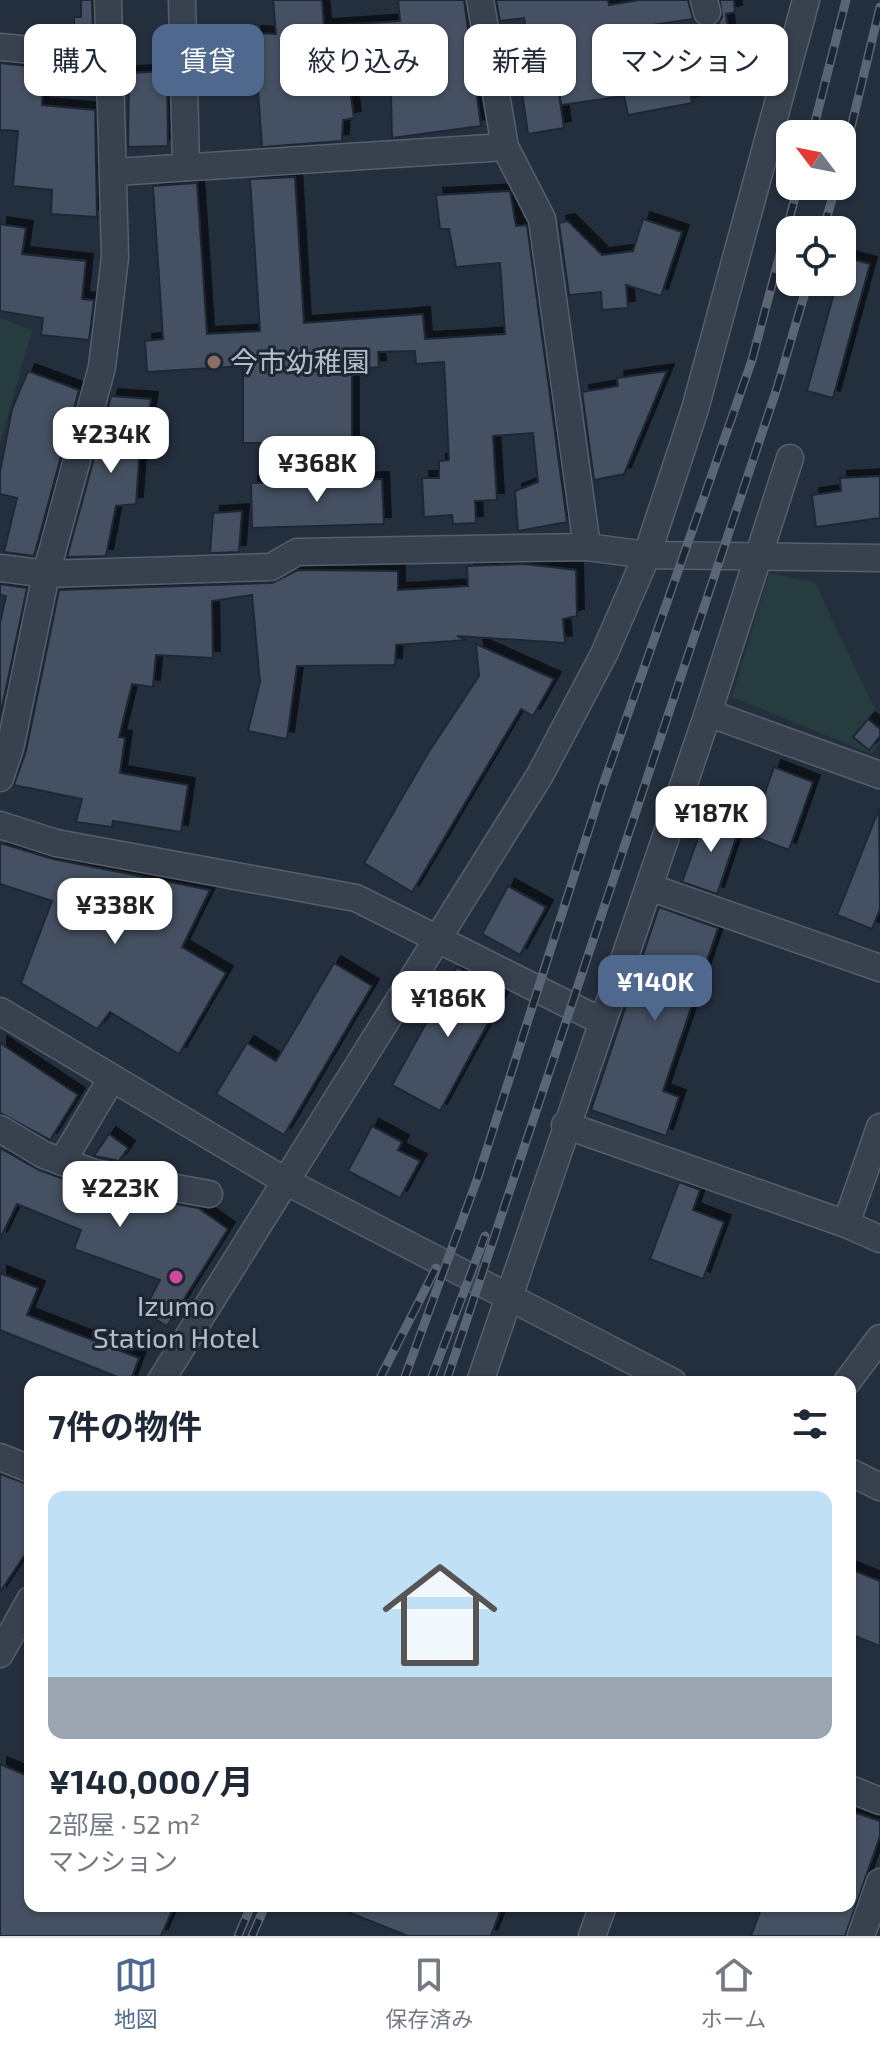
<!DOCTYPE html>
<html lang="ja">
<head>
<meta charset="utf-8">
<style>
	body { margin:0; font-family:"Exo 2","Noto Sans JP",sans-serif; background:#f2f2f3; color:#1f2937; height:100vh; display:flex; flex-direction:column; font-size:30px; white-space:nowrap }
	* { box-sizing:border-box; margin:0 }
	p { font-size:26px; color:#747a83 }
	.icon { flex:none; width:44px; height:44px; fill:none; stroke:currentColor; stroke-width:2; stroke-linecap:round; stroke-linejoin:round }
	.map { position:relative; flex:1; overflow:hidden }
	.drawer { position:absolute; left:24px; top:1376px; width:832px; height:536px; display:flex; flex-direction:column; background:#fff; border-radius:16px; box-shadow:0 2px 6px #0004 }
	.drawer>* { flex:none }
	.guide { position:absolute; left:24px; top:24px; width:832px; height:72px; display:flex; gap:16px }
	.needle { width:52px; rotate:302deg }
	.tools { position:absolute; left:776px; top:120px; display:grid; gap:16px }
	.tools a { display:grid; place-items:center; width:80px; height:80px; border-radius:16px; background:#fff; box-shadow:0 2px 6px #0004; font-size:40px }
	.price { position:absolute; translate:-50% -68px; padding:0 18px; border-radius:16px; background:#fff; color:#222; font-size:26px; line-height:52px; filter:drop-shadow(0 2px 4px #0008) }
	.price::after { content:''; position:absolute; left:50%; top:48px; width:24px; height:18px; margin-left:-12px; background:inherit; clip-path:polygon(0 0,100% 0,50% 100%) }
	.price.selected { background:#4f688e; color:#fff }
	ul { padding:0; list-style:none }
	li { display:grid; align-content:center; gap:16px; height:424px; padding:0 24px }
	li+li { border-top:2px solid #e0e1e3 }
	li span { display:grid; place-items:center; height:248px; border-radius:16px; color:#555 }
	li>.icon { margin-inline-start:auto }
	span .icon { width:144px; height:144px; fill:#fffc; stroke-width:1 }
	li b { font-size:34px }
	h2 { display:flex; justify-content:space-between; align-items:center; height:96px; padding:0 24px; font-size:34px }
	.pill { padding:0 28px; border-radius:16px; background:#fff; box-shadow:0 2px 6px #0004; font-size:28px; line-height:72px }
	.pill.selected { background:#4f688e; color:#fff }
	.tab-bar { display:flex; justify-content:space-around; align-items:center; height:112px; border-top:2px solid #e0e1e3; background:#fff; font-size:22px; color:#747a83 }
	.tab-bar a { display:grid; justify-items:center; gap:4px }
	.tab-bar .selected { color:#4f688e }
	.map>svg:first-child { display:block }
</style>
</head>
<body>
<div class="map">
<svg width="880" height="1936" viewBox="0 0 880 1936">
	<defs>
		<filter id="shadow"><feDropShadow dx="7" dy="-7" stdDeviation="0" flood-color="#0009"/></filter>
	</defs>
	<rect width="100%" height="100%" fill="#242f3e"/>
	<g fill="#263c3f">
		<path d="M0,318L32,330L0,444Z"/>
		<path d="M769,573L815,583L880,720V742L872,754L732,697Z"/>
	</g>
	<g fill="#455162" stroke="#1f2835" stroke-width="2" filter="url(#shadow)">
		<path d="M81,0H92L93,40L74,38V17H81Z"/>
		<path d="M273,0H322L324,26L400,21L398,0H464L481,126L392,138L391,95L437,90L433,49L345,54L354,118L343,120L342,141L262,147L254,33L276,34Z"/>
		<path d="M496,0H608L609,5L639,0H688L693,19L610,31L617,76L711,59L707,28L718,24L722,17L720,0H734L735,12L726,14L736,90L691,96L692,103L628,115L624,96L561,105L551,40L529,44L524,18L500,21Z"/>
		<path d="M0,63L44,68L42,105L95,110L97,217L51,214L52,190L13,186L18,131L0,130Z"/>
		<path d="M167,71L168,146L128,147L129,73Z"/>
		<path d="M558,87L564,128L528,134L522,92Z"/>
		<path d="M295,177L304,323L423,314L425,339L505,334L500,263L456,267L449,229H440L436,195L510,191L516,226L527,225L567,522L518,531L515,491L538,482L533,433L493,436L497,500L475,501L476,523L453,524L452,515L424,517L422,478H439V461L449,460L444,362L416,364L415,351L378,352L379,367L352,369V442L243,443V366L147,372L145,341L163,339L153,186L197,183L207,334L260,331L250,179Z"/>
		<path d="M643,219L682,232L661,296L626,285L628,308L602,310L601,292L569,295L559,223L568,221L602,255L633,251Z"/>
		<path d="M0,224L26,228L22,254L86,261L82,299L94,300L89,340L41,335L43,318L0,311Z"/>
		<path d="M844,257L870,264L833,398L807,391L837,282H842Z"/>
		<path d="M28,371L79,390L34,556L4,552L17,498L0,494V472L12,409Z"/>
		<path d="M667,371L624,474L594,480L582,392L618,386L617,378Z"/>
		<path d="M111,396L151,399L146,431H141L136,504L116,506L106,556L67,557Z"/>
		<path d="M880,476V518L816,527L812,495L841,491L840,478Z"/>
		<path d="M382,479L384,524L252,528L251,483Z"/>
		<path d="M242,511L239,552L210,553L213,513Z"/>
		<path d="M525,564L576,570L577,616L563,619L565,643L457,636L467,640L396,645L395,665L297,666L287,739L248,731L260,682L252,595L212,601L213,658L156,655L153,687L132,684L119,737L125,738L120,773L188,785L181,832L113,821L112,827L76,822L82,799L14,785L26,751L59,590L272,583L298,570L398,571V590L468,586L467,566Z"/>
		<path d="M0,584L27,588L0,717V623L6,596L0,595Z"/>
		<path d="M476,644L554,679L533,716L521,709L412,892L364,863L428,753L479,676Z"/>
		<path d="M868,719L880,729V736L869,750L853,737Z"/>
		<path d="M774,767L813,782L789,850L750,835Z"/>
		<path d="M879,809L880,909L872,929L837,915Z"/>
		<path d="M707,814L740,826L717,894L682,882Z"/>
		<path d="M0,843L53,859L210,890L182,947L226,973L179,1054L110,1012L97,1029L21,983L52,901L0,884Z"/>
		<path d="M508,886L546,907L520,955L482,934Z"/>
		<path d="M659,907L718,928L663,1091L679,1097L666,1136L591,1110Z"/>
		<path d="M334,963L372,986L284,1135L216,1094L247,1043L276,1061Z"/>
		<path d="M457,967L505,992L440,1111L392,1085Z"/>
		<path d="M0,1043L78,1095L50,1140L0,1113Z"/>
		<path d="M372,1126L402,1142L398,1150L420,1161L400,1198L348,1171Z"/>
		<path d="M109,1134L128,1148L119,1161L94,1156Z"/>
		<path d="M0,1148L39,1170L89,1188L198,1208L228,1229L167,1326L143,1312L160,1280L74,1249L81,1230L17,1204L0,1239Z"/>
		<path d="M679,1182L700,1190L693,1210L724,1222L703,1279L650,1259Z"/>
		<path d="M0,1273L38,1288L27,1315L139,1358L130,1382L0,1330Z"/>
		<path d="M0,1474L30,1485V1547L0,1592Z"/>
		<path d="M850,1569L880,1581V1646L850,1634Z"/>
		<path d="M0,1764L30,1777V1906H174L161,1936H0Z"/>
		<path d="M850,1811L880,1821V1836L845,1936H751L762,1906H850Z"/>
		<path d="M333,1906H502L491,1936H408Z"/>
	</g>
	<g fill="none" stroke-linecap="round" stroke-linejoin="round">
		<g stroke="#565f6c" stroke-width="29">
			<g id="minor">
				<path d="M182,0L186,167"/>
				<path d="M480,0L505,147L542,219L587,547"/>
				<path d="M704,0L707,12"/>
				<path d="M0,47L110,58"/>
				<path d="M115,172L505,147"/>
				<path d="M0,568L46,574L271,567L297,552L587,547L647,555L880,558"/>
				<path d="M708,713L880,775"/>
				<path d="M0,778L10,748L46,574L102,367L115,257L108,0"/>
				<path d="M0,825L56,843L356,898L601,1021"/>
				<path d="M649,887L880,968"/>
				<path d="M0,1011L287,1182L673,1382"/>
				<path d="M565,1125L846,1224L880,1239"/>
				<path d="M0,1129L44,1155L94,1173L209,1194"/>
				<path d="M62,1162L112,1078"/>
				<path d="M846,1224L880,1127"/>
				<path d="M160,1382L540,775L604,654L647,555L695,409L806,0"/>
				<path d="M480,1382L708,713L790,458"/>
				<path d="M847,1382L880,1338"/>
				<path d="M0,1457L30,1469"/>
				<path d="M850,1472L880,1487"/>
				<path d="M0,1654L30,1600"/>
				<path d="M850,1789L880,1801"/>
				<path d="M592,1936L603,1906"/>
				<path d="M861,1936L880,1882"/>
			</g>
		</g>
		<use href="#minor" stroke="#38414e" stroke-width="26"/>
		<g stroke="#5a6575" stroke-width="9">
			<g id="rail">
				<path d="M812,134L846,0"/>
				<path d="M842,165L880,7"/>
				<path d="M823,230L836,186"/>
				<path d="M378,1382L436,1268"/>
				<path d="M403,1382L478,1177L603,785L752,360L798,186"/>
				<path d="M430,1382L485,1236"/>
				<path d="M446,1382L777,388L808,282"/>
				<path d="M238,1936L251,1906"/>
				<path d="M252,1936L265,1906"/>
			</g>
		</g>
		<use href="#rail" stroke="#1d2633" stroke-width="6" stroke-dasharray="18" stroke-linecap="butt"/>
	</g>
	<circle fill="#8d6e63" stroke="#1d2633" stroke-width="3" cx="214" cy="362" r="8"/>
	<circle fill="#d1479c" stroke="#1d2633" stroke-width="3" cx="176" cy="1277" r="8"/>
	<g text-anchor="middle" stroke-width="6" stroke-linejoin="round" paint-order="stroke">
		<g font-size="28" fill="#b4bcc9" stroke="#1d2633" text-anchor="start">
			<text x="230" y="372">今市幼稚園</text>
			<text x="176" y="1316" text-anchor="middle">Izumo<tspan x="176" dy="32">Station Hotel</tspan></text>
		</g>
	</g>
</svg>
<div class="tools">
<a><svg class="needle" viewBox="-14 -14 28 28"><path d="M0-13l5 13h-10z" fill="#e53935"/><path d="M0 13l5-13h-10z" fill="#747a83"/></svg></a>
<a><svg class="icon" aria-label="locate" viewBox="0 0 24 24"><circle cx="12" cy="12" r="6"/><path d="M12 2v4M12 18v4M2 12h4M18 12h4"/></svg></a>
</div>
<b class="price" style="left:111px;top:475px">¥234K</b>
<b class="price" style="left:317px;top:504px">¥368K</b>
<b class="price" style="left:711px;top:854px">¥187K</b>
<b class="price" style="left:115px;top:946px">¥338K</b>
<b class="price selected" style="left:655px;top:1023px">¥140K</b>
<b class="price" style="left:448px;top:1039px">¥186K</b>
<b class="price" style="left:120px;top:1229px">¥223K</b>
<div class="guide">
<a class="pill">購入</a>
<a class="pill selected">賃貸</a>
<a class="pill">絞り込み</a>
<a class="pill">新着</a>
<a class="pill">マンション</a>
</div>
<section class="drawer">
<h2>7件の物件<svg class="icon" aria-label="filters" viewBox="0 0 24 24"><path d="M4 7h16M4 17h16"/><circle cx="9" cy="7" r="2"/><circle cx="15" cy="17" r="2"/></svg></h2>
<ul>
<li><span style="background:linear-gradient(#bfe0f5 75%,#9aa5b1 0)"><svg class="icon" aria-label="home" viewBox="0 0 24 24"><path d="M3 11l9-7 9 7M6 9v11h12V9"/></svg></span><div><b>¥140,000/月</b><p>2部屋 · 52 m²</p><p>マンション</p></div></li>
</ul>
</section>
</div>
<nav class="tab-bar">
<a class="selected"><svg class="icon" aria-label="map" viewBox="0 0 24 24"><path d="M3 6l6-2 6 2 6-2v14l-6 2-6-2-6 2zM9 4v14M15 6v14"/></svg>地図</a>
<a><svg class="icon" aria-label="saved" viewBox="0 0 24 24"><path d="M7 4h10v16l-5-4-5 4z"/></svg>保存済み</a>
<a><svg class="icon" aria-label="home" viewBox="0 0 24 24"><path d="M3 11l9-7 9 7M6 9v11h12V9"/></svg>ホーム</a>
</nav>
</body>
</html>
